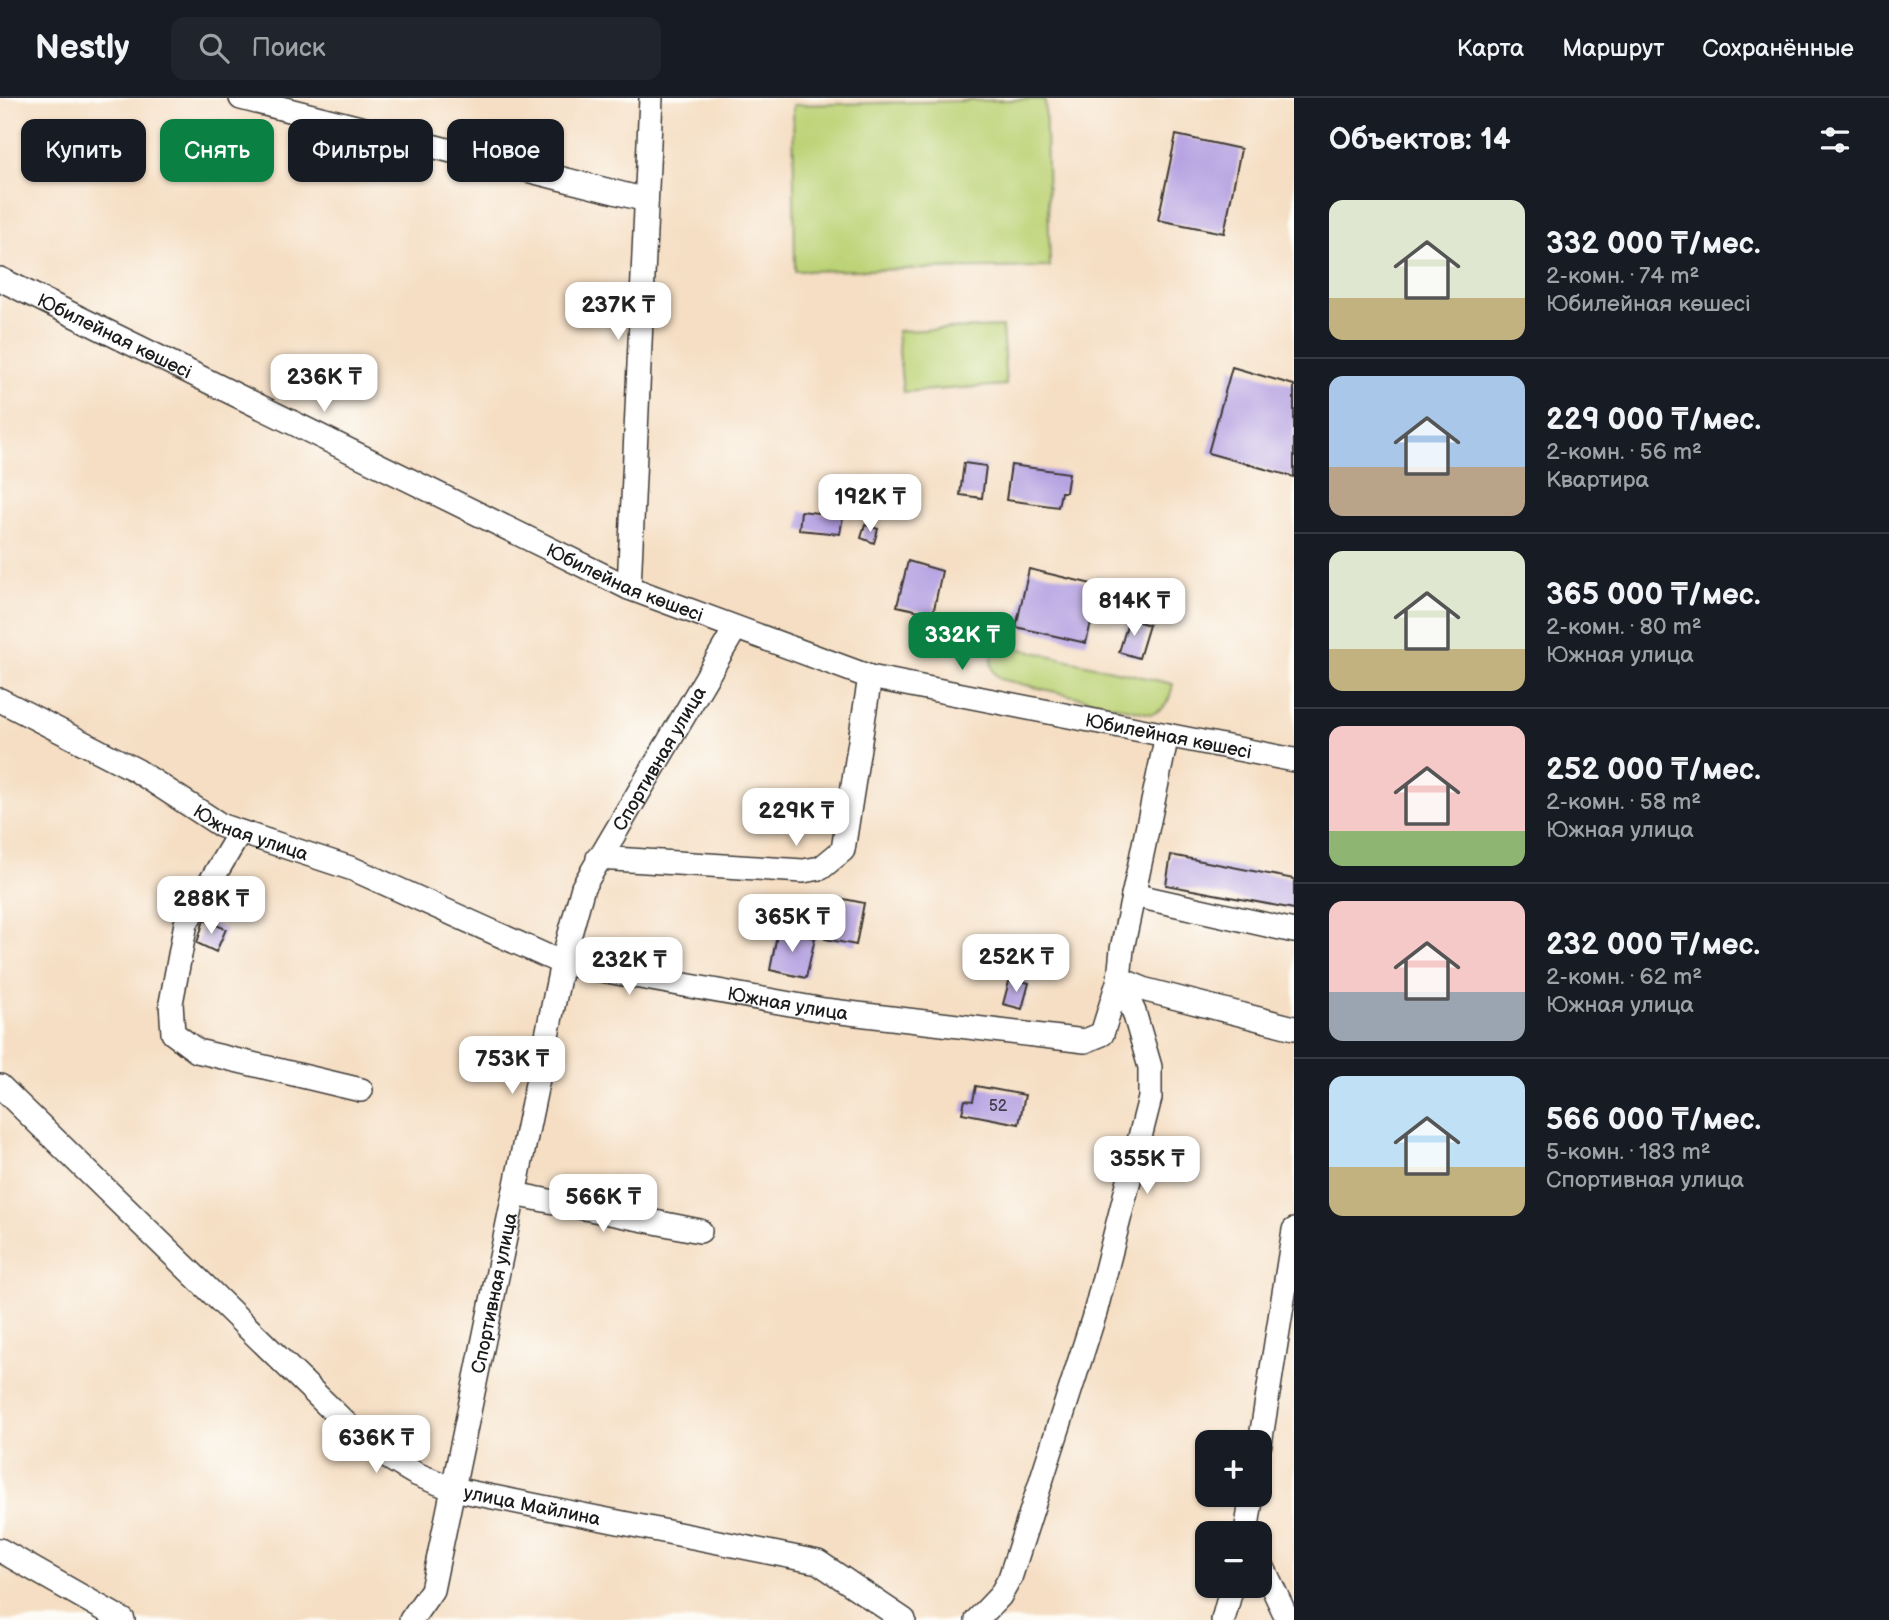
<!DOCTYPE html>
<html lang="ru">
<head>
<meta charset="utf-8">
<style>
	body { margin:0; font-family:"Balsamiq Sans",sans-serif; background:#20242c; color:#f1f3f6; height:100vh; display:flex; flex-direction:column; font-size:26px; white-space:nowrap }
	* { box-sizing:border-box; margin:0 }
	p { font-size:23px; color:#9ea1a6 }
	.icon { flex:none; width:38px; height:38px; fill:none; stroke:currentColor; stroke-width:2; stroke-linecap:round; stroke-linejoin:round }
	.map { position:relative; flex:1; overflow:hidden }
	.panel { display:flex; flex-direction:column; background:#171b24; width:595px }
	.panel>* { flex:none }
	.hud { position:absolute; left:21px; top:21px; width:665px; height:63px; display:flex; gap:14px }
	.buttons { position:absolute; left:1195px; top:1332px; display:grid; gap:14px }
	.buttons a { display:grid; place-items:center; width:77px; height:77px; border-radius:14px; background:#171b24; box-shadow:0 2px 5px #0004; font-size:35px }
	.price { position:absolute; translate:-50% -60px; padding:0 16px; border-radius:14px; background:#fff; color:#222; font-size:23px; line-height:46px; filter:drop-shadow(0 2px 4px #0008) }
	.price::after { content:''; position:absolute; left:50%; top:42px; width:21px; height:16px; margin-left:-10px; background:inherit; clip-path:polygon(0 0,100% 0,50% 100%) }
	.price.current { background:#0b8043; color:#fff }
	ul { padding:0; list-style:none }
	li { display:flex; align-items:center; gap:21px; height:175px; padding:0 35px }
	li+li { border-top:2px solid #363941 }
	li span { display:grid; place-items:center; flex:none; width:196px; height:140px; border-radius:14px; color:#555 }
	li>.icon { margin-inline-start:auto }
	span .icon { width:84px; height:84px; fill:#fffc; stroke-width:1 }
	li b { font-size:30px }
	h2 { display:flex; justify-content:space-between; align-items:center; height:84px; padding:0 35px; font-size:30px }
	.chip { padding:0 24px; border-radius:14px; background:#171b24; box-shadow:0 2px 5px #0004; font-size:24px; line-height:63px }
	.chip.current { background:#0b8043; color:#fff }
	header { display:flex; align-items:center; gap:42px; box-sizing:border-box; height:98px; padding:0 35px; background:#171b24; border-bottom:2px solid #363941 }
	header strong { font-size:33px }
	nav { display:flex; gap:38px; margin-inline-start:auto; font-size:24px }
	.search { width:490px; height:63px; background:#20242c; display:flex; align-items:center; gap:18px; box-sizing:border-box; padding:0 24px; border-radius:14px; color:#9ea1a6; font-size:26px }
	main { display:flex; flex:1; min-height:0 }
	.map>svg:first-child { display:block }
</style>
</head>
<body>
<header>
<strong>Nestly</strong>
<div class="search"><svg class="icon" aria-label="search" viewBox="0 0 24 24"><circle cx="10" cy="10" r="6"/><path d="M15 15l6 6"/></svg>Поиск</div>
<nav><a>Карта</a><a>Маршрут</a><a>Сохранённые</a></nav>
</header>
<main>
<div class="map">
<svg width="1294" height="1522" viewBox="0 0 1294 1522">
	<rect width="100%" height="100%" fill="#fdfcf7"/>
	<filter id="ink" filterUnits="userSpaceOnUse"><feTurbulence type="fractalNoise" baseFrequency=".0143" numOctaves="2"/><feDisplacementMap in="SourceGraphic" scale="14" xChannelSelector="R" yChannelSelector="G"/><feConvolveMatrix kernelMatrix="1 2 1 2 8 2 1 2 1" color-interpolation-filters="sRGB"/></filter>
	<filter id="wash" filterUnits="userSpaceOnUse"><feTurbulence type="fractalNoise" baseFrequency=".00686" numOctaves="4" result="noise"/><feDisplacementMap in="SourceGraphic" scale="28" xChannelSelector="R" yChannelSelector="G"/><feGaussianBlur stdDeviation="1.57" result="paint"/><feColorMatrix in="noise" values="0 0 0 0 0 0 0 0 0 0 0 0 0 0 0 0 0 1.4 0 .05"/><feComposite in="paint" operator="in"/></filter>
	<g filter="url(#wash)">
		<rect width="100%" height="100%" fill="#f5dec3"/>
		<g fill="#bdd377" stroke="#6c784a" stroke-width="2">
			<path d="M1045,1L1050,169L795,173L793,7Z"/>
			<path d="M1002,229L1006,287L903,294L897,233Z"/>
			<path d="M995,545L1173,586C1170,600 1167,612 1151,616L1000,581C987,571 992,559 995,545Z"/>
		</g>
		<g id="blocks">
			<g fill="#b39fe1">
				<path d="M1176,37L1241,51L1224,135L1158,122Z"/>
				<path d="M1232,269L1294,287V379L1208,355Z"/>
				<path d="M964,365L986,368L982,400L960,397Z"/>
				<path d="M1011,367L1069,375L1066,394H1061L1058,409L1006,402Z"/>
				<path d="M801,413L843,418L840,436L799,432Z"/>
				<path d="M865,427L878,431L874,445L861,440Z"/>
				<path d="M908,463L942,473L933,516L897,508Z"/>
				<path d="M1029,471L1100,488L1086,545L1016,529Z"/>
				<path d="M1129,521L1149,527L1139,560L1119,554Z"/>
				<path d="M1171,757L1294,781V811L1166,787Z"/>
				<path d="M834,799L864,805L856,847L825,841Z"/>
				<path d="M204,822L226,831L216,854L197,845Z"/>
				<path d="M778,832L815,840L806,880L770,872Z"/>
				<path d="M1010,880L1029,885L1022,911L1003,906Z"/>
				<path d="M976,988L1025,997L1019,1026L962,1015L965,1002L973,1003Z"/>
			</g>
		</g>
	</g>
	<g filter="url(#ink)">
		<use href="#blocks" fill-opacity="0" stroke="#3d3935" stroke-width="2"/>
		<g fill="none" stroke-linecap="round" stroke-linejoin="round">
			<g stroke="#3d3935" stroke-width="26">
				<g id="minor">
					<path d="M241,0L646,102"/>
					<path id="s1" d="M0,181L629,490L870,579L1294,662"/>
					<path d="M629,490L651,0"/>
					<path id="s2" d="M0,602L136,672L222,728L353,771L562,865L824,912L1085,943L1102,936L1119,881L1146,892L1294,930"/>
					<path d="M240,734L186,825L171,905L173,935L197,953L361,992"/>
					<path d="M598,760L803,773L821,770L843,752L870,579"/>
					<path d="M1133,797L1294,833"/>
					<path id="s3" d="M0,988L369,1348L416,1376L453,1391L818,1464L904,1522"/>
					<path d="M514,1096L700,1133"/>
					<path d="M1260,1346L1294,1132"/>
					<path d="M1246,1435L1252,1396"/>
					<path d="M0,1452L123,1522"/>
					<path d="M1260,1463L1287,1520"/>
					<path id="s4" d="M411,1522L432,1492L562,865L583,789L735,531"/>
					<path d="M977,1522L1000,1498L1010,1480L1095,1215L1150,1000V969L1134,914L1119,881L1122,851L1167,637"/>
					<path d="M1223,1522L1232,1488"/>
				</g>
			</g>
			<use href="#minor" stroke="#fff" stroke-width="23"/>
		</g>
	</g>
	<g text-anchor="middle" stroke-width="5" stroke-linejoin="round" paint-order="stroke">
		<g font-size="16" fill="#423d4d">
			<text x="998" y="1013">52</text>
		</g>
		<g font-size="19" fill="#1c1c1c" stroke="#fdfcf7">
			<text dy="7" stroke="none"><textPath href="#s1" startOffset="128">Юбилейная көшесі</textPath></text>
			<text dy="7" stroke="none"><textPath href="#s1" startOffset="695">Юбилейная көшесі</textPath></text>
			<text dy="7" stroke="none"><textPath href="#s1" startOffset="1262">Юбилейная көшесі</textPath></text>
			<text dy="7" stroke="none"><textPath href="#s4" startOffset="905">Спортивная улица</textPath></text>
			<text dy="7" stroke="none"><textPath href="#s2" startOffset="285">Южная улица</textPath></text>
			<text dy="7" stroke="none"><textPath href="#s2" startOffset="852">Южная улица</textPath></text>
			<text dy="7" stroke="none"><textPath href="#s4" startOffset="340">Спортивная улица</textPath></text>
			<text dy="7" stroke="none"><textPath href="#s3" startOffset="691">улица Майлина</textPath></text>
		</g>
	</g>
</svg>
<div class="buttons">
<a>+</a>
<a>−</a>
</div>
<b class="price" style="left:618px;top:244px">237K ₸</b>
<b class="price" style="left:324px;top:316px">236K ₸</b>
<b class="price" style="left:870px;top:436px">192K ₸</b>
<b class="price" style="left:1134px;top:540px">814K ₸</b>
<b class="price current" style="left:962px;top:574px">332K ₸</b>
<b class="price" style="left:796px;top:750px">229K ₸</b>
<b class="price" style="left:211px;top:838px">288K ₸</b>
<b class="price" style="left:792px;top:856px">365K ₸</b>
<b class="price" style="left:1016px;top:896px">252K ₸</b>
<b class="price" style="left:629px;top:899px">232K ₸</b>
<b class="price" style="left:512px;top:998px">753K ₸</b>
<b class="price" style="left:1147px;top:1098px">355K ₸</b>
<b class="price" style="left:603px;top:1136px">566K ₸</b>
<b class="price" style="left:376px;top:1377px">636K ₸</b>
<div class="hud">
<a class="chip">Купить</a>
<a class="chip current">Снять</a>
<a class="chip">Фильтры</a>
<a class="chip">Новое</a>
</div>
</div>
<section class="panel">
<h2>Объектов: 14<svg class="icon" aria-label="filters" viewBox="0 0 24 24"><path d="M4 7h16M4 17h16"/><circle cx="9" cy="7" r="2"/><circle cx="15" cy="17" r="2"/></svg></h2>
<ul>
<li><span style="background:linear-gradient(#dfe7d0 70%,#c2b280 0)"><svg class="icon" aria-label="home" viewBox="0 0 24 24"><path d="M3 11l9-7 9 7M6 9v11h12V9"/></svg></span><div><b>332 000 ₸/мес.</b><p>2-комн. · 74 m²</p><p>Юбилейная көшесі</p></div></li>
<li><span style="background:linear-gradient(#a9c7e8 65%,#b9a48a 0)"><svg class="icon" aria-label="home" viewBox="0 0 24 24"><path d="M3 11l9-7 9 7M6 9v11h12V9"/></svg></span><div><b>229 000 ₸/мес.</b><p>2-комн. · 56 m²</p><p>Квартира</p></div></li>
<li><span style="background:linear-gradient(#dfe7d0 70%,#c2b280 0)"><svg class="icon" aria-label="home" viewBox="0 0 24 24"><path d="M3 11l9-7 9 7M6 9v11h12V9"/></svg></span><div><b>365 000 ₸/мес.</b><p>2-комн. · 80 m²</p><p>Южная улица</p></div></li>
<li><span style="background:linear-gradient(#f6c9c9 75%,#8fb573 0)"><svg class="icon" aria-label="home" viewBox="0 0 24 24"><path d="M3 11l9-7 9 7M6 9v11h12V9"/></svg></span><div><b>252 000 ₸/мес.</b><p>2-комн. · 58 m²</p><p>Южная улица</p></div></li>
<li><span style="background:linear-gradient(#f6c9c9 65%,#9aa5b1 0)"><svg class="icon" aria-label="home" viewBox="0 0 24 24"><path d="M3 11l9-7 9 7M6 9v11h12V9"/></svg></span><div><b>232 000 ₸/мес.</b><p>2-комн. · 62 m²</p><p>Южная улица</p></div></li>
<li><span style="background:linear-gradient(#bfe0f5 65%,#c2b280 0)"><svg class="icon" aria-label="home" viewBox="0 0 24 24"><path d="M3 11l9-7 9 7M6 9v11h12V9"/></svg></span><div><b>566 000 ₸/мес.</b><p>5-комн. · 183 m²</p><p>Спортивная улица</p></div></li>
</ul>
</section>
</main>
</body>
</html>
